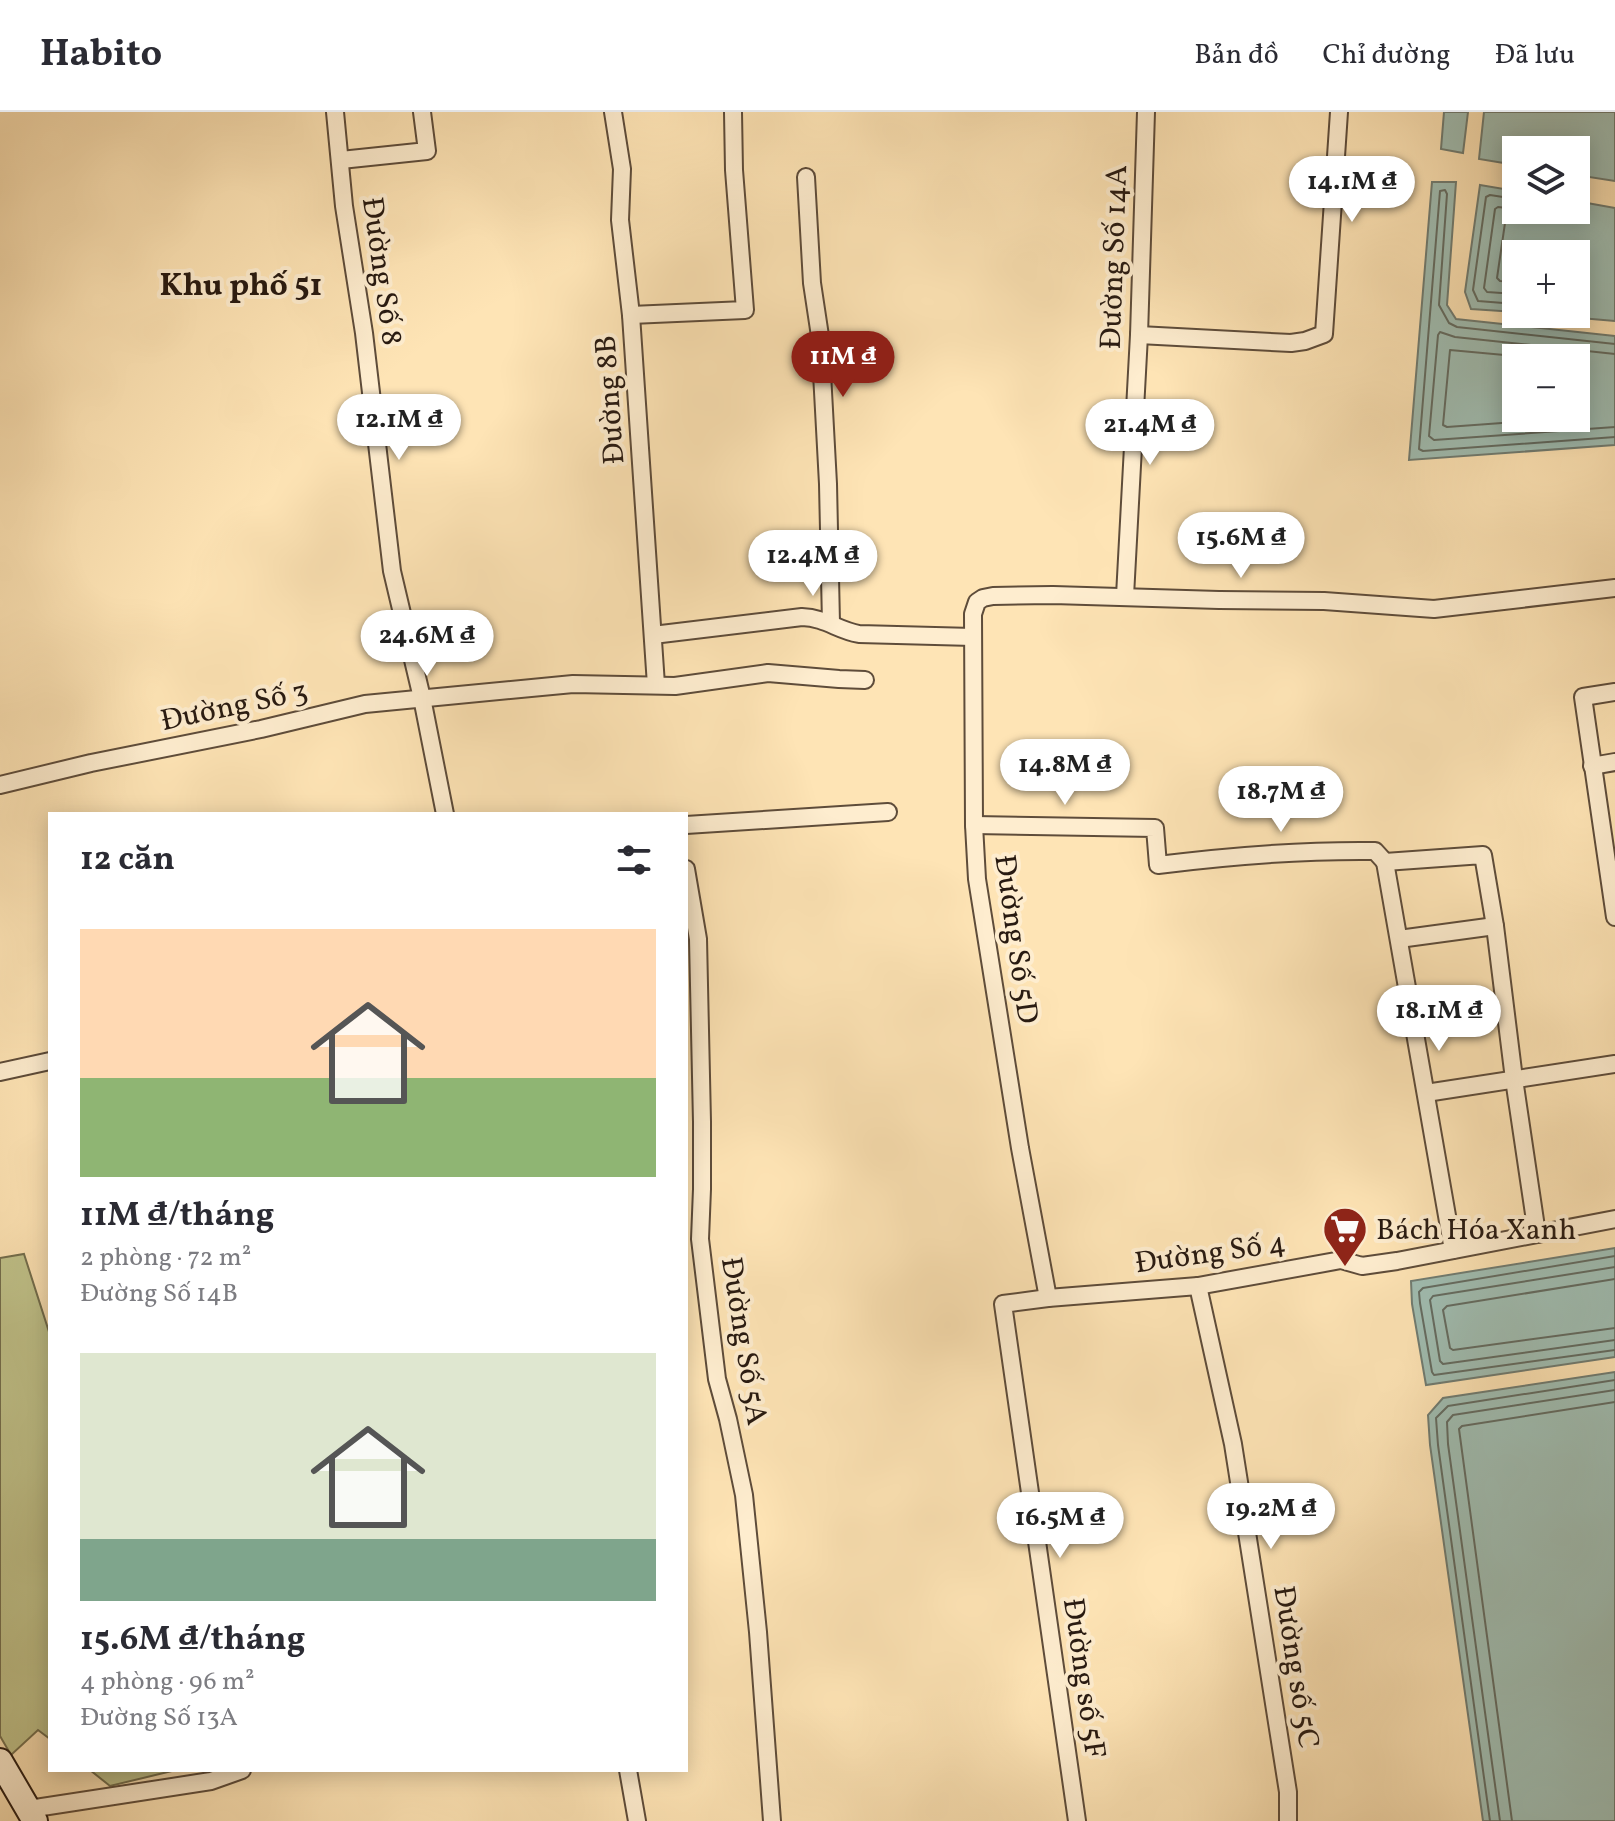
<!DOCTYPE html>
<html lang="vi">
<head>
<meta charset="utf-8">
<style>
	body { margin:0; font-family:Vollkorn,serif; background:#f7f7f7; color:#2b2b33; height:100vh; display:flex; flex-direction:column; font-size:30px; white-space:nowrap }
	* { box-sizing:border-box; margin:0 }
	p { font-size:26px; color:#7c7c81 }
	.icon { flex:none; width:44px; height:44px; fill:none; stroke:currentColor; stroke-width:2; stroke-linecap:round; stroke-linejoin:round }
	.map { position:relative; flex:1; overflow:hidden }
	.sheet { position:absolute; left:48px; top:700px; width:640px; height:960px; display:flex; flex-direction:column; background:#fff; border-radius:0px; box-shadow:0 4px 20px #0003 }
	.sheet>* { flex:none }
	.fabs { position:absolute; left:1502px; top:24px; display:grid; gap:16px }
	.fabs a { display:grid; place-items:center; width:88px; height:88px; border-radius:0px; background:#fff; box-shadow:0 4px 20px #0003; font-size:40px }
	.price { position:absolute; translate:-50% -68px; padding:0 18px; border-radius:28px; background:#fff; color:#222; font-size:26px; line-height:52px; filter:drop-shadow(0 2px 4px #0008) }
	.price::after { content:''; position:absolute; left:50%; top:48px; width:24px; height:18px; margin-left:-12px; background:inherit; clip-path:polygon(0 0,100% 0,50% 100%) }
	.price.active { background:#8f2418; color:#fff }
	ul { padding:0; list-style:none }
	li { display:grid; align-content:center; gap:16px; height:424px; padding:0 32px }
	li span { display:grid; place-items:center; height:248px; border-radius:0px; color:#555 }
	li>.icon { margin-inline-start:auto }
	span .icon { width:144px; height:144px; fill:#fffc; stroke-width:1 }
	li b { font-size:34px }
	h2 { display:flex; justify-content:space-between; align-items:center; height:96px; padding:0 32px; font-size:34px }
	header { display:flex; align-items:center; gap:48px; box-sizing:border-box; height:112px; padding:0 40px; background:#fff; border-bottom:2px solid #e1e1e2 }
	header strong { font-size:38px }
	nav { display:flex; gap:44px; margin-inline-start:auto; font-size:28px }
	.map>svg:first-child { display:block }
</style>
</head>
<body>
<header>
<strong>Habito</strong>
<nav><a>Bản đồ</a><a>Chỉ đường</a><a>Đã lưu</a></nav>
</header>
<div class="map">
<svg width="1615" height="1709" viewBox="0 0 1615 1709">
	<rect width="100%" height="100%" fill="#fee4b5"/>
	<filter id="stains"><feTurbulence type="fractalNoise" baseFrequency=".0025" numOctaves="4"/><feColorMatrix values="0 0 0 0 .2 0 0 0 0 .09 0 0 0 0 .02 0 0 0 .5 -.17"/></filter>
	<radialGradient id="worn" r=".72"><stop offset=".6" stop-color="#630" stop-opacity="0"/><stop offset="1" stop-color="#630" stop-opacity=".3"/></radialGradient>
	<g fill="#c1c48c" stroke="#746f4e" stroke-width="2">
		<path d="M24,1142L50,1223V1627L38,1618L11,1643L0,1624V1146Z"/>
		<path d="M90,1658H176L110,1674Z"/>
	</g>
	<g fill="#a0beb3" stroke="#707c72" stroke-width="2" fill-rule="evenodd">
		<path d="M1444,0H1468L1463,41L1441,37Z"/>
		<path d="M1484,0H1615V69L1576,63V38H1516V53L1479,47Z"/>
		<path d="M1432,70H1456L1447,193L1456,207L1615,224V333L1409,348ZM1516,246H1576V306H1516Z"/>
		<path d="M1480,73L1516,79V98H1576V89L1615,96V209L1534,202H1576V142H1516V200L1471,197L1465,180Z"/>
		<path d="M1615,1136V1245L1426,1273L1412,1192L1411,1169Z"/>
		<path d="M1615,1260V1709H1483L1430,1333L1428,1303L1443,1286Z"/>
	</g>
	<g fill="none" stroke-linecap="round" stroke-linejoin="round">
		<g stroke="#646c62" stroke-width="2">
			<path d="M1516,87L1490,83L1486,85L1473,178L1478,189L1516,192"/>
			<path d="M1516,97L1498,95L1495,97L1484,176L1487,180L1516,182"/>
			<path d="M1516,170L1500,169L1497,166L1505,111C1516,104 1524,112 1538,98"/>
			<path d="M1615,232L1457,215L1449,211L1439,193L1447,82L1445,78L1440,79L1419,337L1423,339L1615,325"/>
			<path d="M1615,242L1455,225L1440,220L1438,223L1429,324L1434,328L1615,315"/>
			<path d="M1538,246L1450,238L1443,313L1447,315L1573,306"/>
			<path d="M1615,1144L1423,1176L1419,1180L1420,1191L1432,1260L1434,1263L1615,1238"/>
			<path d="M1615,1155L1433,1184L1430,1188L1440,1249L1443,1252L1615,1228"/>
			<path d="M1615,1167L1447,1194L1443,1198L1450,1236L1453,1238L1615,1216"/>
			<path d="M1490,1709L1438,1333L1436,1306L1448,1294L1615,1268"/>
			<path d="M1500,1709L1448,1332L1447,1310L1453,1303L1615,1278"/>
			<path d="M1512,1709L1459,1317L1462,1314L1615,1290"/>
		</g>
		<g stroke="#5e4c3a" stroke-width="20">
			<g id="minor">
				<path d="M335,0L344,94L364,221L392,459L422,586L445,702"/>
				<path d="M613,0L622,57L620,108L631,203L656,573"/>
				<path d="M341,48L427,39L422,0"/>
				<path d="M806,65L812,171L820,224L828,372L831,511"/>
				<path d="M631,203L745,198L734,58L733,0"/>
				<path d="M1139,223L1291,231L1305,229L1324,222L1339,0"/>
				<path d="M1125,484L1139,223L1146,0"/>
				<path d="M653,523L802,505C826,506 837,518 859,522L973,525"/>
				<path d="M1615,580L1583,585L1615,805"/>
				<path d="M1592,654L1615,650"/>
				<path d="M0,673L91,651L261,617L365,592L573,572L675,574L768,561L839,567L865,568"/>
				<path d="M686,713L888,700"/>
				<path d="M974,713L1155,716L1158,753C1230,744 1302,738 1375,739L1385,750"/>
				<path d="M1385,750L1483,743L1495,814L1514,967L1537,1122"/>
				<path d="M1385,750L1453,1138"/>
				<path d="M686,757L698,827L702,1010V1077L700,1127L717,1267L728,1307L744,1383L758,1520L772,1709"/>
				<path d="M1399,827L1495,814"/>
				<path d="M0,960L50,949"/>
				<path d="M1426,981L1615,952"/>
				<path d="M1198,1174L1233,1332L1288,1680V1709"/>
				<path d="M1048,1186L1020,1036L977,767L974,713L973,502L977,490L983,486L993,484L1053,483L1219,488L1324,489L1434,497L1615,476"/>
				<path d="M628,1658L637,1709"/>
				<path d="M29,1697L211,1669L242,1658"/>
				<path d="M1077,1709L1003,1192L1048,1186L1198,1174L1341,1148L1362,1154L1397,1149L1615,1107"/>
			</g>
		</g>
		<g stroke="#281a11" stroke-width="28">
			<path id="secondary" d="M0,1649L35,1709"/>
		</g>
		<use href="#minor" stroke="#feedcf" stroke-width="16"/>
		<use href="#secondary" stroke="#feedcf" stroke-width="24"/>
	</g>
	<defs>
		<g id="supermarket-pin" transform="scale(2.3)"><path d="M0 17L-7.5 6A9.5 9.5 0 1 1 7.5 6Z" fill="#8f2418" stroke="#feedcf"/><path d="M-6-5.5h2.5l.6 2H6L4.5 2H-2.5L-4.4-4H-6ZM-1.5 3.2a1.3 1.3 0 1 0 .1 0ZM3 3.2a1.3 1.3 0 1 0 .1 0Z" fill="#fff"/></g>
	</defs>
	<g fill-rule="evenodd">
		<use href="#supermarket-pin" x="1345" y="1117"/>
	</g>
	<g text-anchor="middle" stroke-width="8" stroke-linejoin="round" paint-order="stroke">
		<g font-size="30" fill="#281a11" stroke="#feedcf">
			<text transform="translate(1113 145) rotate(-88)" y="10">Đường Số 14A</text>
			<text transform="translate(383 159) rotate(82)" y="10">Đường Số 8</text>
			<text transform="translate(609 288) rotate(-94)" y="10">Đường 8B</text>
			<text transform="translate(234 593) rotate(-12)" y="10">Đường Số 3</text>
			<text transform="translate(1017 827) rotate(82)" y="10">Đường Số 5D</text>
			<text transform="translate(1210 1140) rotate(-8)" y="10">Đường Số 4</text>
			<text transform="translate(745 1229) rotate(81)" y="10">Đường Số 5A</text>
			<text transform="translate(1297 1555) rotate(81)" y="10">Đường số 5C</text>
			<text transform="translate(1085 1566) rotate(82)" y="10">Đường số 5F</text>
		</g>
		<g font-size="30" fill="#281a11" stroke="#feedcf" text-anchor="start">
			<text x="1376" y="1127">Bách Hóa Xanh</text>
		</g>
		<g font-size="32" font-weight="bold" fill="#281a11" stroke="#feedcf">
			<text x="241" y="183">Khu phố 51</text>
		</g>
	</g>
	<rect width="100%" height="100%" filter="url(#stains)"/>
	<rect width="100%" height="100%" fill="url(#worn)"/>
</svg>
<div class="fabs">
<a><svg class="icon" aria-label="layers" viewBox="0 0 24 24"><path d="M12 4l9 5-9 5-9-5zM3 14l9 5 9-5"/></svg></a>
<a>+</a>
<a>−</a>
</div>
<b class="price" style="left:1352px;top:112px">14.1M ₫</b>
<b class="price active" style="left:843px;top:287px">11M ₫</b>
<b class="price" style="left:399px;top:350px">12.1M ₫</b>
<b class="price" style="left:1150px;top:355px">21.4M ₫</b>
<b class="price" style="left:1241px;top:468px">15.6M ₫</b>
<b class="price" style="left:813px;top:486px">12.4M ₫</b>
<b class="price" style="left:427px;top:566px">24.6M ₫</b>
<b class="price" style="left:1065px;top:695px">14.8M ₫</b>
<b class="price" style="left:1281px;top:722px">18.7M ₫</b>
<b class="price" style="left:1439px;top:941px">18.1M ₫</b>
<b class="price" style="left:1271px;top:1439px">19.2M ₫</b>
<b class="price" style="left:1060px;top:1448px">16.5M ₫</b>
<section class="sheet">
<h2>12 căn<svg class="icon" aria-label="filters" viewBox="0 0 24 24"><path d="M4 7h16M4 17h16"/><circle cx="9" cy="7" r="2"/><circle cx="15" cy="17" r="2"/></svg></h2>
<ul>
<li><span style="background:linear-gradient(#ffd9b3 60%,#8fb573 0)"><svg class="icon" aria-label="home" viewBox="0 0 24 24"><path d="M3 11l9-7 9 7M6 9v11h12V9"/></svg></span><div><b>11M ₫/tháng</b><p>2 phòng · 72 m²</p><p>Đường Số 14B</p></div></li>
<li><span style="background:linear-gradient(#dfe7d0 75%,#7fa58c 0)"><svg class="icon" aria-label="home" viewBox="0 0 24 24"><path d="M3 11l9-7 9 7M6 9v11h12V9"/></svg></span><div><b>15.6M ₫/tháng</b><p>4 phòng · 96 m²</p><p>Đường Số 13A</p></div></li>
</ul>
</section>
</div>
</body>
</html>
